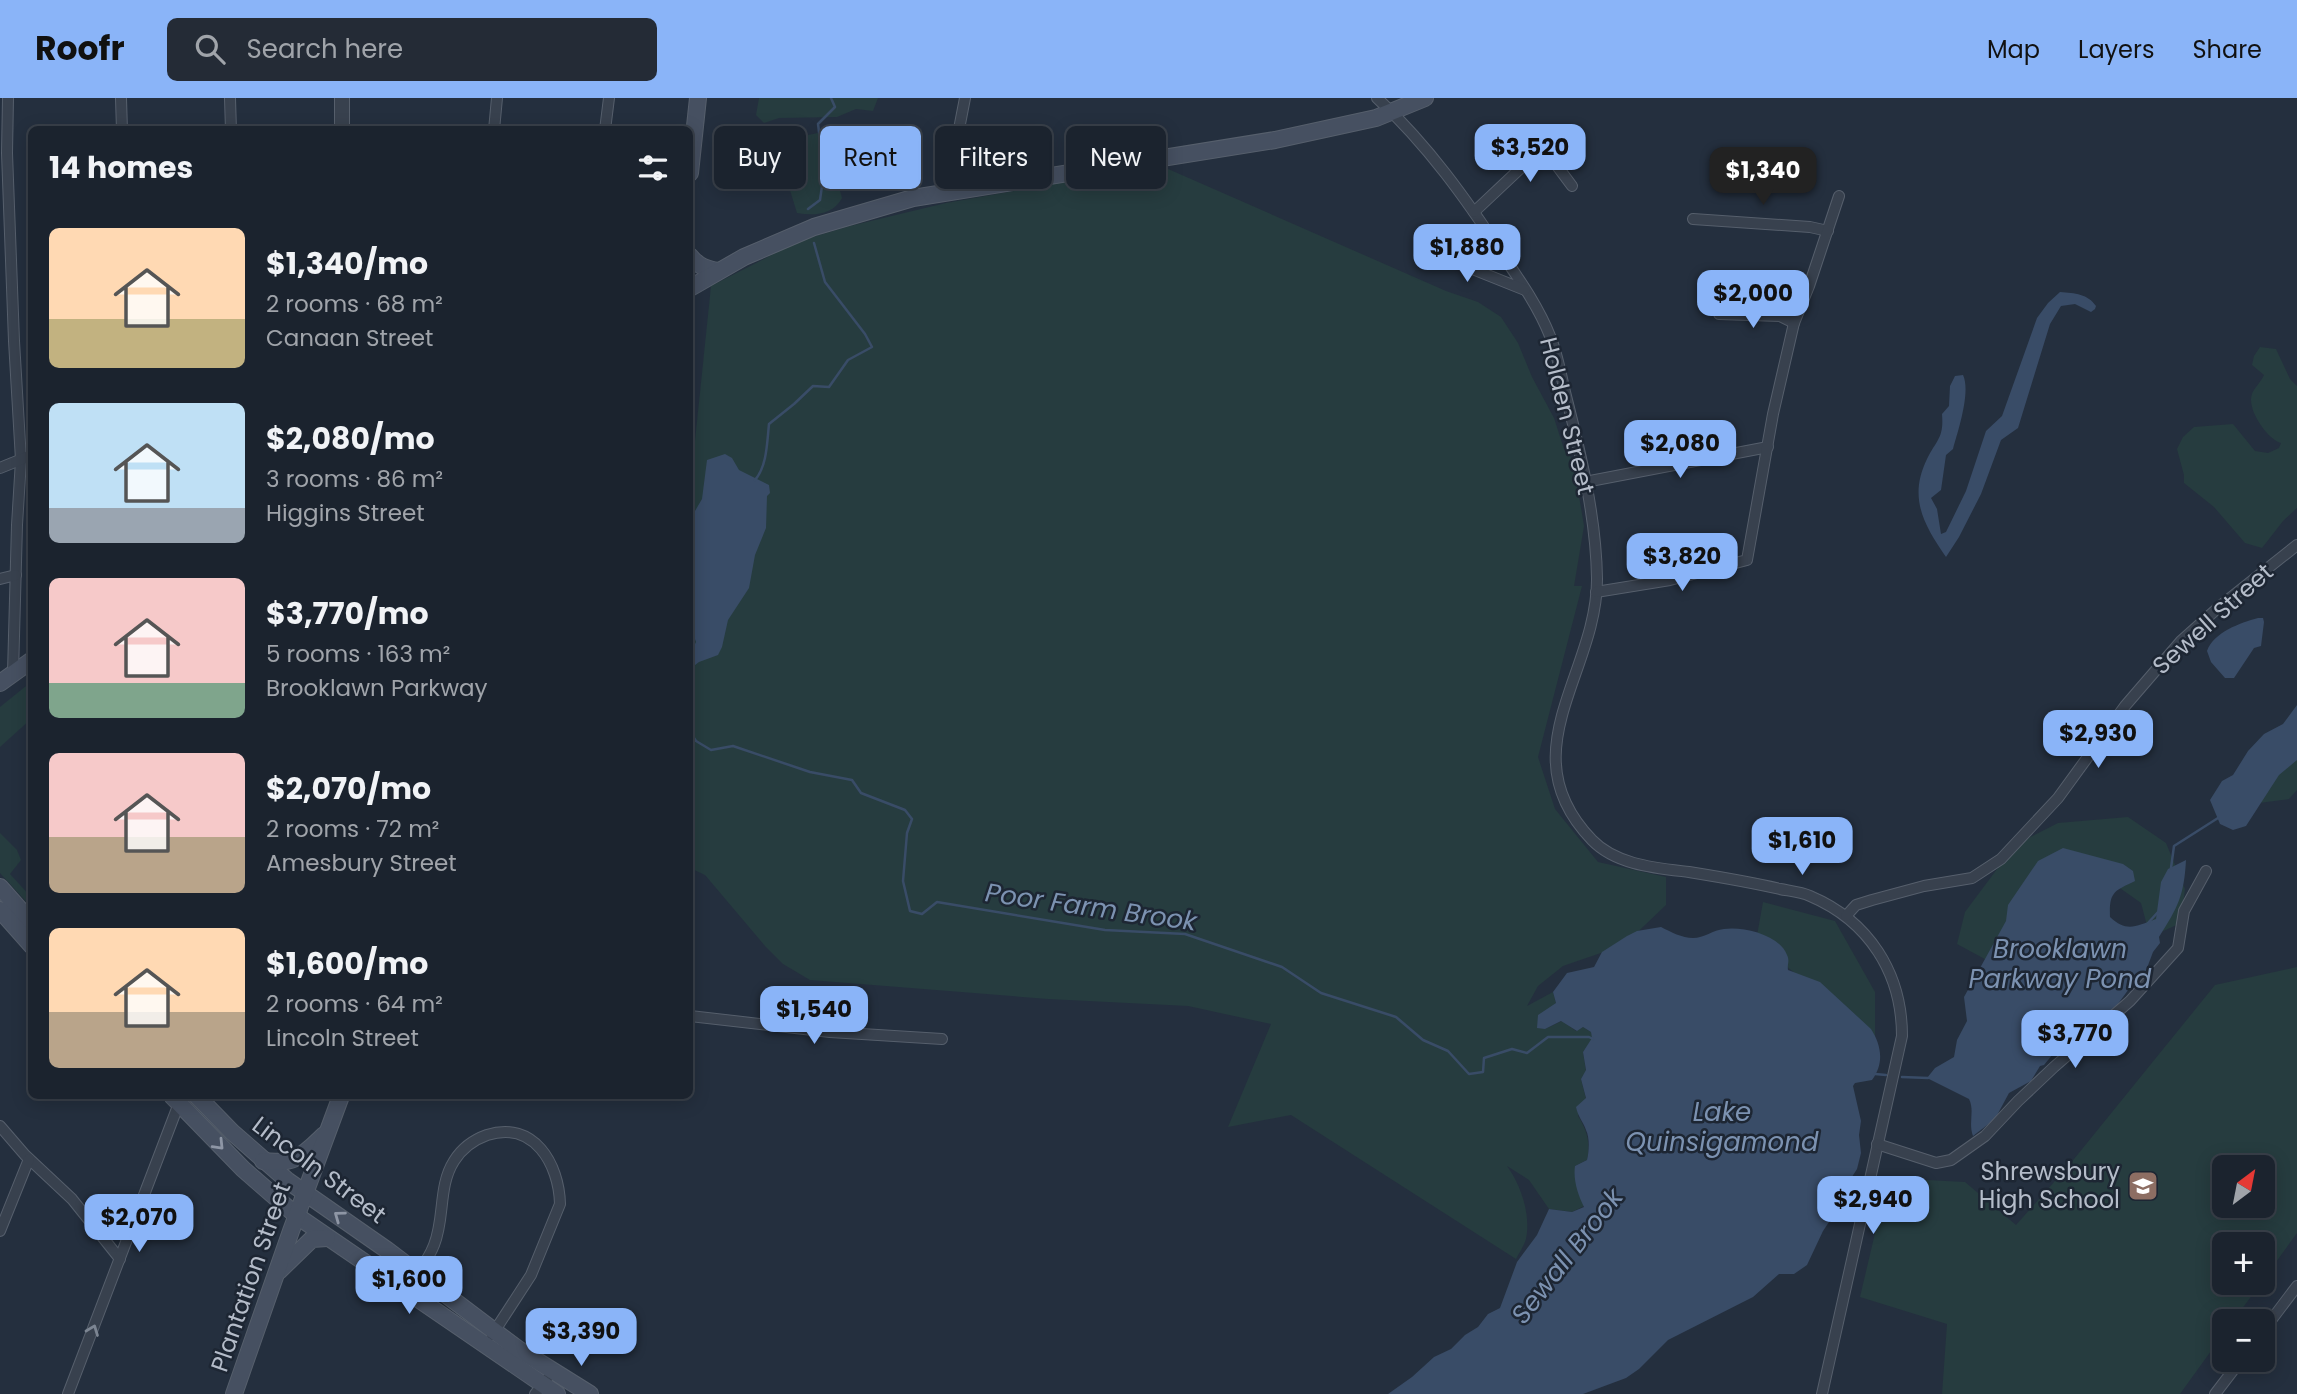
<!DOCTYPE html>
<html lang="en">
<head>
<meta charset="utf-8">
<style>
	body { margin:0; font-family:Poppins,sans-serif; background:#242b36; color:#f1f3f6; height:100vh; display:flex; flex-direction:column; font-size:26px; white-space:nowrap }
	* { box-sizing:border-box; margin:0 }
	p { font-size:23px; color:#a0a4aa }
	.icon { flex:none; width:38px; height:38px; fill:none; stroke:currentColor; stroke-width:2; stroke-linecap:round; stroke-linejoin:round }
	.map { position:relative; flex:1; overflow:hidden }
	.panel { position:absolute; left:28px; top:28px; width:665px; height:973px; display:flex; flex-direction:column; background:#1b232e; border-radius:10px; box-shadow:0 4px 18px #0003,0 0 0 2px #39404a }
	.panel>* { flex:none }
	.top-card { position:absolute; left:714px; top:28px; width:665px; height:63px; display:flex; gap:14px }
	.needle { width:46px; rotate:32deg }
	.fabs { position:absolute; left:2212px; top:1057px; display:grid; gap:14px }
	.fabs a { display:grid; place-items:center; width:63px; height:63px; border-radius:10px; background:#1b232e; box-shadow:0 4px 18px #0003,0 0 0 2px #39404a; font-size:35px }
	.price { position:absolute; translate:-50% -60px; padding:0 16px; border-radius:14px; background:#8ab4f8; color:#111; font-size:23px; line-height:46px; filter:drop-shadow(0 2px 4px #0008) }
	.price::after { content:''; position:absolute; left:50%; top:42px; width:21px; height:16px; margin-left:-10px; background:inherit; clip-path:polygon(0 0,100% 0,50% 100%) }
	.price.on { background:#222; color:#fff }
	ul { padding:0; list-style:none }
	li { display:flex; align-items:center; gap:21px; height:175px; padding:0 21px }
	li span { display:grid; place-items:center; flex:none; width:196px; height:140px; border-radius:10px; color:#555 }
	li>.icon { margin-inline-start:auto }
	span .icon { width:84px; height:84px; fill:#fffc; stroke-width:1 }
	li b { font-size:30px }
	h2 { display:flex; justify-content:space-between; align-items:center; height:84px; padding:0 21px; font-size:30px }
	.tag { padding:0 24px; border-radius:10px; background:#1b232e; box-shadow:0 4px 18px #0003,0 0 0 2px #39404a; font-size:24px; line-height:63px }
	.tag.on { background:#8ab4f8; color:#111 }
	header { display:flex; align-items:center; gap:42px; box-sizing:border-box; height:98px; padding:0 35px; background:#8ab4f8; color:#111 }
	header strong { font-size:33px }
	nav { display:flex; gap:38px; margin-inline-start:auto; font-size:24px }
	.search { width:490px; height:63px; background:#242b36; display:flex; align-items:center; gap:18px; box-sizing:border-box; padding:0 24px; border-radius:10px; color:#a0a4aa; font-size:26px }
	.map>svg:first-child { display:block }
</style>
</head>
<body>
<header>
<strong>Roofr</strong>
<div class="search"><svg class="icon" aria-label="search" viewBox="0 0 24 24"><circle cx="10" cy="10" r="6"/><path d="M15 15l6 6"/></svg>Search here</div>
<nav><a>Map</a><a>Layers</a><a>Share</a></nav>
</header>
<div class="map">
<svg width="2297" height="1296" viewBox="0 0 2297 1296">
	<rect width="100%" height="100%" fill="#242f3e"/>
	<g fill="#263c3f" fill-rule="evenodd">
		<path d="M759,0H878L873,13L856,11L837,19L779,20L764,25L756,17Z"/>
		<path d="M827,33L840,40L842,47L836,78L842,100C833,117 814,118 797,115L785,76L781,45L785,42Z"/>
		<path d="M1159,67L1446,193L1478,204L1501,219L1518,245L1532,279L1554,320L1564,351L1573,362L1584,428L1574,488H1582L1538,659L1555,711L1598,764L1666,779V807L1624,847L1563,868L1538,888L1527,908L1553,894L1556,905L1545,931L1562,923L1576,933L1583,929L1591,934L1593,940L1583,954L1586,973L1581,981L1586,1001L1578,1018C1587,1032 1591,1046 1587,1062L1575,1068L1584,1108L1572,1114L1549,1111L1529,1082L1507,1068C1521,1087 1531,1117 1526,1141C1524,1148 1519,1155 1516,1161L1291,1017L1228,1029L1271,926L1188,908L1048,901L810,882L783,866L765,848L705,777L690,770V391L711,188L799,143L850,128L946,105Z"/>
		<path d="M2260,249L2276,251L2290,281L2297,288V410L2283,423L2262,450L2245,445L2214,409L2184,385V377L2177,351L2183,339L2194,329L2233,326L2255,353L2268,355L2279,350L2281,345C2268,342 2246,311 2252,296C2254,290 2261,284 2264,277L2252,267L2254,258Z"/>
		<path d="M31,584V621L0,649V609Z"/>
		<path d="M2297,621V692L2289,701L2259,705Z"/>
		<path d="M2128,719L2166,745L2185,791L2181,825L2150,839L2141,805L2117,788L1994,866L1957,846L1965,814L2015,747L2058,725Z"/>
		<path d="M0,735L17,752L21,762L10,776L31,799V809L0,775Z"/>
		<path d="M1763,804L1835,823L1875,894V942L1756,843Z"/>
		<path d="M2297,869V1135L2263,1182V1146H2224V1185H2261L2233,1223H2224V1235L2180,1296H1942L1947,1226L1860,1199L1888,1080L1965,1084L2016,1127L2070,1066L2215,887ZM2224,1069H2263V1108H2224Z"/>
	</g>
	<g fill="#394c67">
		<path d="M2060,194C2075,195 2088,196 2096,208L2095,211L2091,214L2075,206L2061,208L2050,226L2018,330L2001,342L1981,396L1959,439L1946,459C1924,427 1908,400 1927,361C1937,341 1944,340 1942,316L1949,308L1950,288L1955,278L1963,277C1971,294 1958,333 1953,351L1946,357L1941,392L1931,400L1937,411L1941,436L1946,434L1966,393L1986,333L2002,318L2037,220L2048,205Z"/>
		<path d="M725,356L732,360L739,372L769,387L770,395L767,398L766,430L755,457L749,490L728,522L722,549L718,557L699,564L690,571V556L696,544L690,527L693,506L690,496V437L693,432L695,413L702,401L707,362Z"/>
		<path d="M2258,520H2263L2264,524L2261,548L2254,550L2234,580H2225L2211,564L2207,553C2214,534 2240,525 2258,520Z"/>
		<path d="M2297,607V662L2279,677L2246,728L2233,732L2220,726L2210,702L2222,683L2233,677L2248,653L2264,636L2283,626Z"/>
		<path d="M2063,750L2123,766L2133,773L2135,783C2114,793 2109,794 2110,819C2127,835 2136,828 2156,821L2161,784L2168,771L2186,762C2184,798 2178,809 2159,839L2160,845L2153,854L2144,878L2131,888L2115,910L2103,918L2090,935L2070,944L2062,954L2053,956L2044,967L2040,968L2031,983L2009,995L1995,1021L1973,1038C1968,1024 1975,1013 1969,1001L1927,980L1935,970L1954,959L1957,942L1967,923L1964,899L2006,823L2008,807L2038,763Z"/>
		<path d="M1661,829C1671,834 1682,840 1693,840C1704,840 1713,832 1724,831C1743,828 1780,837 1787,857C1790,863 1787,866 1788,872L1820,884L1871,931C1882,948 1884,966 1872,982L1855,985L1853,988L1861,1023L1859,1037L1861,1055L1857,1071L1834,1107L1831,1121L1823,1133L1807,1167L1794,1176H1779L1753,1199L1668,1242L1639,1271L1626,1280L1583,1296H1388L1412,1279L1434,1259L1451,1251L1465,1237L1478,1229L1488,1216L1500,1210L1517,1164L1537,1137L1549,1111L1572,1114L1584,1109C1578,1097 1573,1082 1575,1068L1587,1062C1589,1054 1590,1040 1586,1032C1583,1023 1578,1019 1576,1009L1586,1000L1581,981L1586,972L1583,954L1592,940L1591,934L1583,929L1577,933L1561,923L1545,931L1537,930L1538,917L1556,905L1553,894L1567,875L1594,869L1602,854L1627,838L1637,833Z"/>
	</g>
	<g fill="none" stroke-linecap="round" stroke-linejoin="round">
		<g stroke="#394c67" stroke-width="2.5">
			<path d="M808,111L820,102L824,74L818,26L835,9L831,0"/>
			<path d="M755,382C767,368 767,345 769,326L794,306L813,288L829,289L848,262L872,249L865,236L825,184L814,145"/>
			<path d="M690,634L696,643L711,652L733,648L810,674L852,682L861,695L905,712L912,721L907,735L903,783L910,813L922,816L937,804L1105,832L1185,836L1282,869L1321,895L1396,919L1423,942L1448,953L1469,976L1483,974L1484,960L1512,951L1527,955L1548,939H1589L1593,941"/>
			<path d="M2171,770L2174,748L2218,720"/>
			<path d="M2148,825L2158,814"/>
			<path d="M1875,976L1886,977"/>
			<path d="M1902,979L1928,980"/>
		</g>
		<g stroke="#565f6c" stroke-width="12">
			<g id="minor">
				<path d="M8,0L7,55L14,243L21,362L17,427L13,575"/>
				<path d="M121,0L122,32"/>
				<path d="M230,0L231,32"/>
				<path d="M1377,0C1427,46 1467,102 1504,159C1521,184 1539,210 1550,238C1558,257 1561,278 1566,298C1581,357 1596,419 1597,480C1598,575 1507,654 1592,742C1616,767 1656,770 1689,774C1720,779 1750,784 1780,791C1790,793 1801,794 1810,798C1869,823 1902,875 1902,938L1822,1296"/>
				<path d="M494,32L497,0"/>
				<path d="M605,32L609,0"/>
				<path d="M1543,49L1572,88"/>
				<path d="M965,91L959,31L965,0"/>
				<path d="M947,95L946,78L957,39"/>
				<path d="M1474,114L1543,49L1566,33"/>
				<path d="M1693,121L1810,129L1828,133"/>
				<path d="M1420,150L1525,192"/>
				<path d="M1719,216L1780,218L1794,225"/>
				<path d="M0,370L32,357"/>
				<path d="M1585,384L1768,349"/>
				<path d="M0,481L16,477"/>
				<path d="M1596,494L1670,482L1747,462L1773,316L1794,225L1809,188L1839,98"/>
				<path d="M1846,818L1856,807L1872,802L1924,788L1972,780L2001,761L2058,700L2125,608L2181,543L2219,509L2297,447"/>
				<path d="M690,918L830,934L942,941"/>
				<path d="M0,1028L25,1057L72,1101L120,1161"/>
				<path d="M1877,1046L1936,1065L1951,1062L1985,1038L2018,1003L2054,969L2130,903L2178,850L2184,813L2206,773"/>
				<path d="M0,1133L29,1061"/>
				<path d="M406,1193C415,1179 428,1163 434,1147C445,1120 438,1088 454,1063C462,1050 473,1042 487,1037C534,1022 559,1066 560,1106L531,1177L492,1237"/>
				<path d="M2263,1233L2297,1188"/>
				<path d="M68,1296L181,1000"/>
				<path d="M535,1296L547,1281"/>
				<path d="M2215,1296L2241,1262"/>
			</g>
		</g>
		<g stroke="#565f6c" stroke-width="16">
			<path id="tertiary" d="M342,0V32"/>
		</g>
		<g stroke="#565f6c" stroke-width="18">
			<g id="secondary">
				<path d="M690,75L698,0"/>
				<path d="M690,158C698,168 706,171 718,173"/>
				<path d="M690,190L744,159L814,129L913,100L1275,42L1376,20L1425,0"/>
				<path d="M0,585L32,562"/>
				<path d="M0,789L32,825"/>
				<path d="M0,812L32,848"/>
				<path d="M172,998L243,1071L297,1118L557,1296"/>
				<path d="M197,998L232,1034L288,1083L387,1152L518,1251L590,1296"/>
				<path d="M263,1063C295,1067 302,1058 324,1037"/>
				<path d="M279,1173L312,1141L327,1140"/>
				<path d="M234,1296L291,1133L341,998"/>
			</g>
		</g>
		<use href="#minor" stroke="#38414e" stroke-width="10"/>
		<use href="#tertiary" stroke="#38414e" stroke-width="14"/>
		<use href="#secondary" stroke="#465061" stroke-width="16"/>
	</g>
	<defs><path id="oneway-chevron" d="M-2-3.5L2.5 0L-2 3.5" fill="none" stroke-width="1.6" stroke-linecap="round" stroke-linejoin="round" transform="scale(1.75)"/></defs>
	<g stroke="#8e96a5">
		<use href="#oneway-chevron" transform="translate(219 1047) rotate(46)"/>
		<use href="#oneway-chevron" transform="translate(339 1118) rotate(-144)"/>
	</g>
	<use stroke="#7c8592" href="#oneway-chevron" transform="translate(93 1232) rotate(-69)"/>
	<defs>
		<g id="school-square" transform="scale(1.575)"><rect x="-9" y="-9" width="18" height="18" rx="4" fill="#8d6e63" stroke="#1d2633"/><path d="M0-5L7-2L0 1L-7-2ZM-4 1L0 2.5L4 1V4Q0 6-4 4Z" fill="#fff"/></g>
	</defs>
	<g fill-rule="evenodd">
		<use href="#school-square" x="2143" y="1088"/>
	</g>
	<g text-anchor="middle" stroke-width="5" stroke-linejoin="round" paint-order="stroke">
		<g font-size="24" fill="#b4bcc9" stroke="#1d2633">
			<text transform="translate(1567 318) rotate(76)" y="8">Holden Street</text>
			<text transform="translate(2213 521) rotate(-42)" y="8">Sewell Street</text>
			<text transform="translate(319 1072) rotate(37)" y="8">Lincoln Street</text>
			<text transform="translate(251 1179) rotate(-71)" y="8">Plantation Street</text>
		</g>
		<g font-size="24" fill="#b4bcc9" stroke="#1d2633" text-anchor="end">
			<text x="2120" y="1082">Shrewsbury<tspan x="2120" dy="28">High School</tspan></text>
		</g>
		<g font-size="26" font-style="italic" fill="#7c92b1" stroke="#1d2633">
			<text transform="translate(1091 809) rotate(8)" y="9">Poor Farm Brook</text>
			<text x="2060" y="860">Brooklawn<tspan x="2060" dy="30">Parkway Pond</tspan></text>
			<text x="1722" y="1023">Lake<tspan x="1722" dy="30">Quinsigamond</tspan></text>
			<text transform="translate(1567 1158) rotate(-52)" y="9">Sewall Brook</text>
		</g>
	</g>
</svg>
<div class="fabs">
<a><svg class="needle" viewBox="-14 -14 28 28"><path d="M0-13l5 13h-10z" fill="#e53935"/><path d="M0 13l5-13h-10z" fill="#a0a4aa"/></svg></a>
<a>+</a>
<a>−</a>
</div>
<b class="price" style="left:1530px;top:86px">$3,520</b>
<b class="price on" style="left:1763px;top:109px">$1,340</b>
<b class="price" style="left:1467px;top:186px">$1,880</b>
<b class="price" style="left:1753px;top:232px">$2,000</b>
<b class="price" style="left:1680px;top:382px">$2,080</b>
<b class="price" style="left:1682px;top:495px">$3,820</b>
<b class="price" style="left:2098px;top:672px">$2,930</b>
<b class="price" style="left:1802px;top:779px">$1,610</b>
<b class="price" style="left:814px;top:948px">$1,540</b>
<b class="price" style="left:2075px;top:972px">$3,770</b>
<b class="price" style="left:1873px;top:1138px">$2,940</b>
<b class="price" style="left:139px;top:1156px">$2,070</b>
<b class="price" style="left:409px;top:1218px">$1,600</b>
<b class="price" style="left:581px;top:1270px">$3,390</b>
<div class="top-card">
<a class="tag">Buy</a>
<a class="tag on">Rent</a>
<a class="tag">Filters</a>
<a class="tag">New</a>
</div>
<section class="panel">
<h2>14 homes<svg class="icon" aria-label="filters" viewBox="0 0 24 24"><path d="M4 7h16M4 17h16"/><circle cx="9" cy="7" r="2"/><circle cx="15" cy="17" r="2"/></svg></h2>
<ul>
<li><span style="background:linear-gradient(#ffd9b3 65%,#c2b280 0)"><svg class="icon" aria-label="home" viewBox="0 0 24 24"><path d="M3 11l9-7 9 7M6 9v11h12V9"/></svg></span><div><b>$1,340/mo</b><p>2 rooms · 68 m²</p><p>Canaan Street</p></div></li>
<li><span style="background:linear-gradient(#bfe0f5 75%,#9aa5b1 0)"><svg class="icon" aria-label="home" viewBox="0 0 24 24"><path d="M3 11l9-7 9 7M6 9v11h12V9"/></svg></span><div><b>$2,080/mo</b><p>3 rooms · 86 m²</p><p>Higgins Street</p></div></li>
<li><span style="background:linear-gradient(#f6c9c9 75%,#7fa58c 0)"><svg class="icon" aria-label="home" viewBox="0 0 24 24"><path d="M3 11l9-7 9 7M6 9v11h12V9"/></svg></span><div><b>$3,770/mo</b><p>5 rooms · 163 m²</p><p>Brooklawn Parkway</p></div></li>
<li><span style="background:linear-gradient(#f6c9c9 60%,#b9a48a 0)"><svg class="icon" aria-label="home" viewBox="0 0 24 24"><path d="M3 11l9-7 9 7M6 9v11h12V9"/></svg></span><div><b>$2,070/mo</b><p>2 rooms · 72 m²</p><p>Amesbury Street</p></div></li>
<li><span style="background:linear-gradient(#ffd9b3 60%,#b9a48a 0)"><svg class="icon" aria-label="home" viewBox="0 0 24 24"><path d="M3 11l9-7 9 7M6 9v11h12V9"/></svg></span><div><b>$1,600/mo</b><p>2 rooms · 64 m²</p><p>Lincoln Street</p></div></li>
</ul>
</section>
</div>
</body>
</html>
